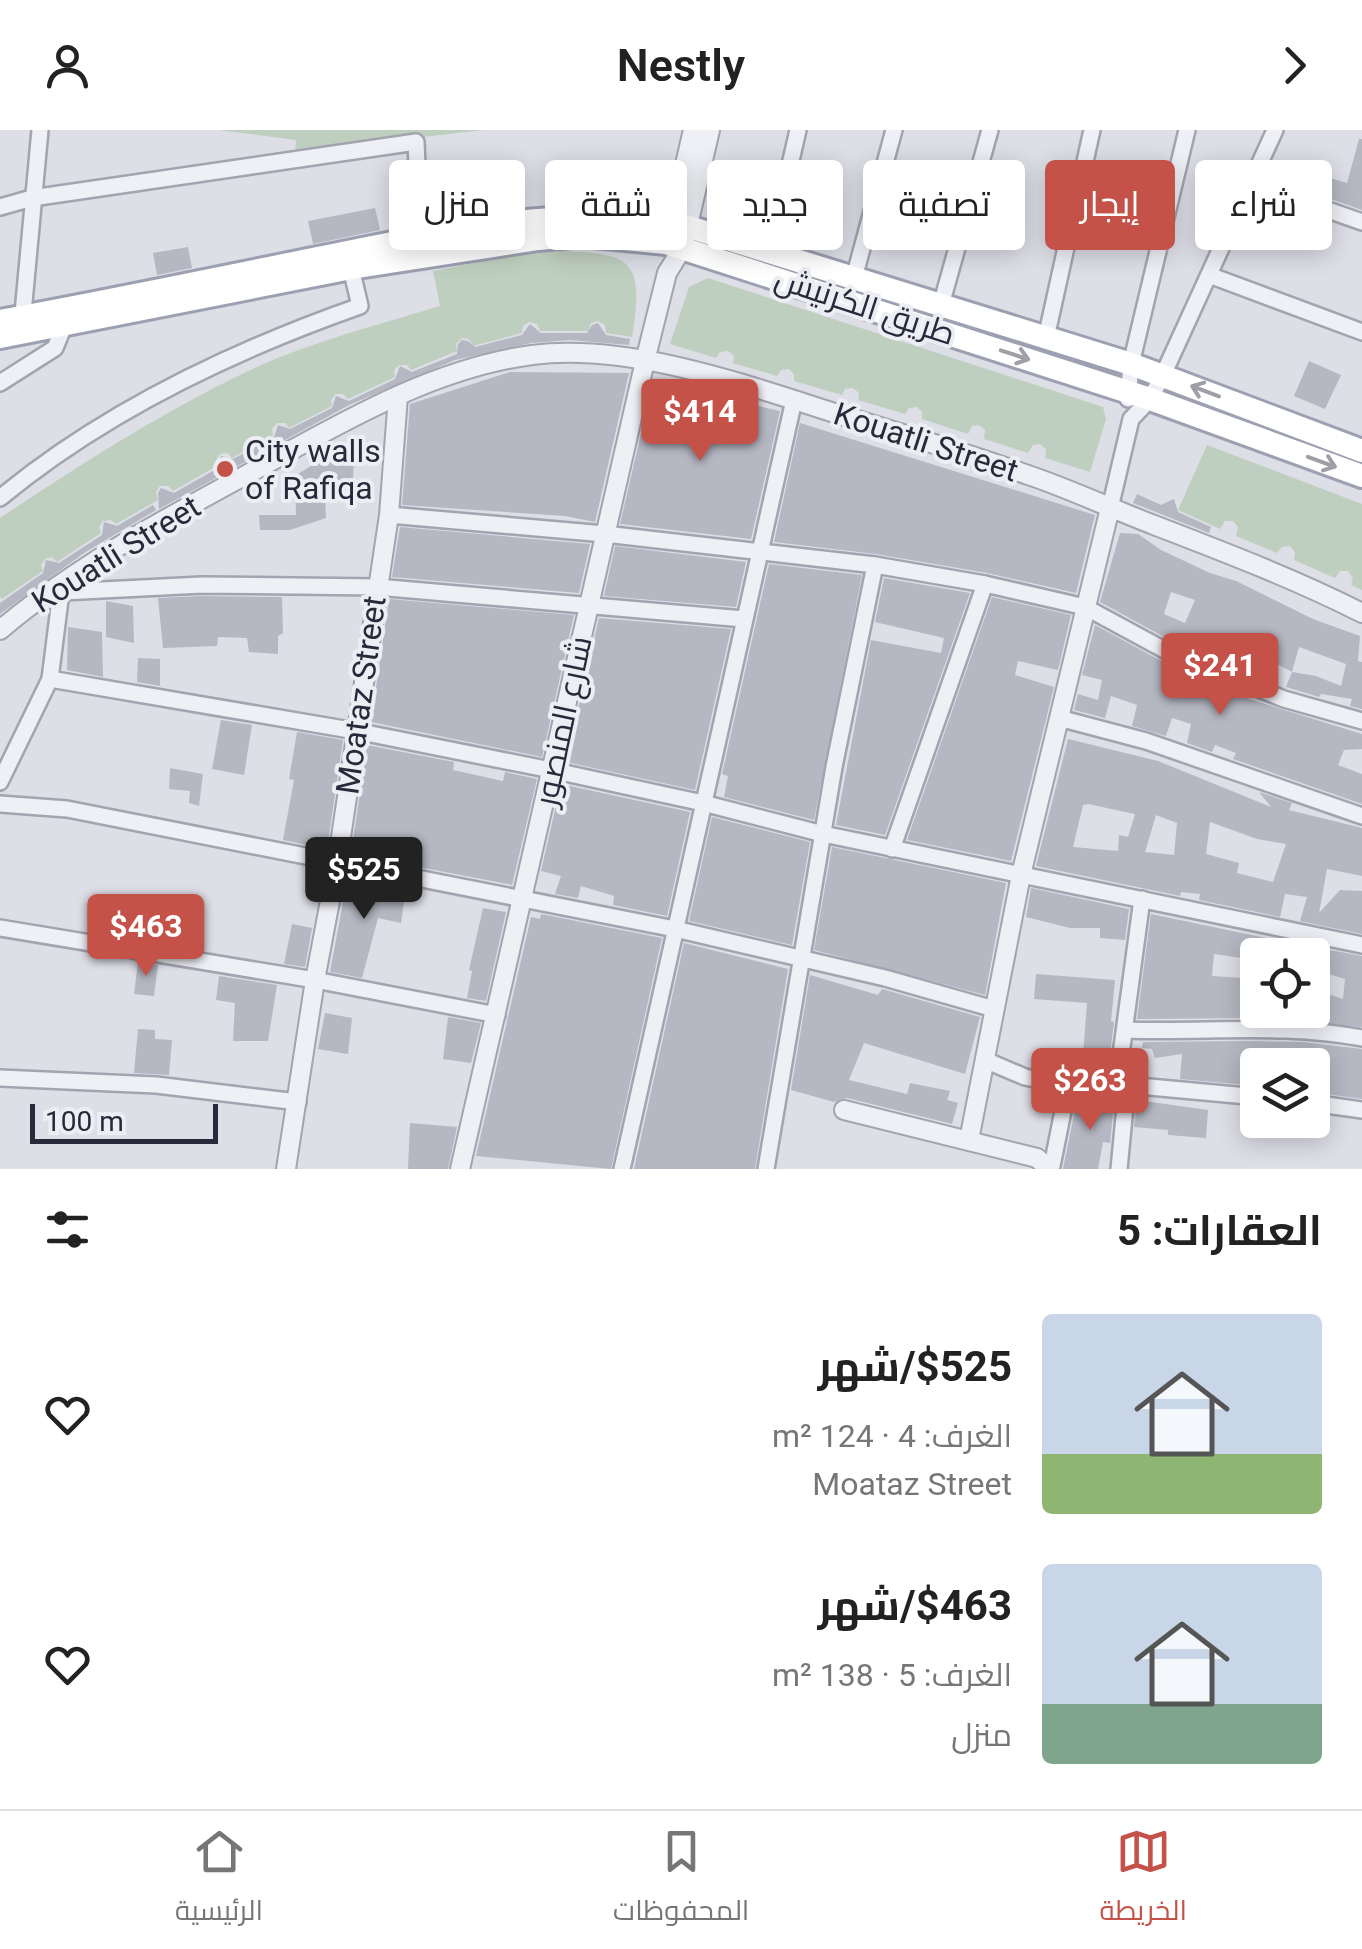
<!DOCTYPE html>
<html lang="ar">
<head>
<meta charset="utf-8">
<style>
	body { margin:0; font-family:Roboto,Cairo,sans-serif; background:#f2f2f2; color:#222; direction:rtl; height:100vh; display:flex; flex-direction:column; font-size:38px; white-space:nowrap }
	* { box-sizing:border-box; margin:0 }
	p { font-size:32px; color:#767676 }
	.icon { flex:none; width:55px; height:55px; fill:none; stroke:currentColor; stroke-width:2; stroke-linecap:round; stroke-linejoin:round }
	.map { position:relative; height:1039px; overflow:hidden; direction:ltr }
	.details { display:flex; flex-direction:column; background:#fff; flex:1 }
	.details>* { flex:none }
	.banner { position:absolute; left:30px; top:30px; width:1302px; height:90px; direction:rtl; display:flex; gap:20px }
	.buttons { position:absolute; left:1240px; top:808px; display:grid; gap:20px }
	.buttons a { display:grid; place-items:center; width:90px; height:90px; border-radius:10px; background:#fff; box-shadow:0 5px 25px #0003; font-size:50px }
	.scale { position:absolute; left:30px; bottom:25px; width:188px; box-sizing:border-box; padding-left:10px; border:5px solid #282a3b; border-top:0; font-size:28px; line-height:35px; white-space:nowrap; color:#282a3b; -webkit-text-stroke:8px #eceef4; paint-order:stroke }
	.price { position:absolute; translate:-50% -85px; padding:0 22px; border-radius:10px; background:#c55248; color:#fff; font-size:32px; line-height:65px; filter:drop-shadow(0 2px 5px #0008) }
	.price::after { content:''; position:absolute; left:50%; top:60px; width:30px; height:22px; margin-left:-15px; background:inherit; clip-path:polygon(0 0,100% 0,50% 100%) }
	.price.on { background:#222; color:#fff }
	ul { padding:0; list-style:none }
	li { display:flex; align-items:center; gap:30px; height:250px; padding:0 40px }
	li span { display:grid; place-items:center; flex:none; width:280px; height:200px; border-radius:10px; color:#555 }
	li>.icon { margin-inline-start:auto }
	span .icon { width:120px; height:120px; fill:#fffc; stroke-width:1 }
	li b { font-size:42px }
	h2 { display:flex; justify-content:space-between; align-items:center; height:120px; padding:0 40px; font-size:42px }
	.tag { padding:0 35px; border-radius:10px; background:#fff; box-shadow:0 5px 25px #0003; font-size:35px; line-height:90px }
	.tag.on { background:#c55248; color:#fff }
	header { display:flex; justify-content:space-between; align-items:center; height:130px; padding:0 40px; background:#fff; font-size:45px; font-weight:600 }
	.tabs { display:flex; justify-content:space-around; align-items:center; height:140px; border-top:2px solid #e0e0e0; background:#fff; font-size:28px; color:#767676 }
	.tabs a { display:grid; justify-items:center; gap:5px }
	.tabs .on { color:#c55248 }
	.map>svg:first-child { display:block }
</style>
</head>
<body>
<header><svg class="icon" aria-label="forward" viewBox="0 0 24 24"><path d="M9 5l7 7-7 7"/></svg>Nestly<svg class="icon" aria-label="person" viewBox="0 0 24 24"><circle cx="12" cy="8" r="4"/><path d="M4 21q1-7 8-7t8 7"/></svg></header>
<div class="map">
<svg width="1362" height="1039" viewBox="0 0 1362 1039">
	<rect width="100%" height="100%" fill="#dddee6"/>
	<g fill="#bfcfbf">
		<path d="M218,0H483L295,22L296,10Z"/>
		<path d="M561,121C634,123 644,132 632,207L606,203L605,195L598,191L591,193L588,201H540L537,194L529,192L523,196L522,203L473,216L469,209L462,208L456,214L457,221L411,240L407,235H399L394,240L395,247L348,269L343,264H336L331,270L332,276L289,298L285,293H277L272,299L273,306L232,328L228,323L220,324L216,330L217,336L173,361L168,356H160L156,362L158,370L116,394L111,390L103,391L99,397L101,403L57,432L52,427L45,429L41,435L43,441L2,469L0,467V388C78,336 159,284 244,243C306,213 374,196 440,176L433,141L517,125Z"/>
		<path d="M708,148L1103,277L1106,289L1090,342L1045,328L1046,319L1040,314L1033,315L1028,323L984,309L985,300L979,295L972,296L968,304L922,289V282L917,277L909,278L905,284L858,270L859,263L853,258L845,259L842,265L794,251V244L789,239L781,240L777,246L733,233L734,226L728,221L720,222L716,228L670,214L689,157Z"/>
		<path d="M1207,315L1362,374V460L1351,455L1353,448L1348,441H1340L1335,448L1294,430L1295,422L1290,416L1282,417L1277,423L1236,406L1238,397L1233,391H1225L1220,399L1178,380Z"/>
	</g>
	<g fill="#b5b7c2" fill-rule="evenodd">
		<path d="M1359,9H1362V80L1325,67L1330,48L1347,53Z"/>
		<path d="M1131,35L1158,43L1151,66L1124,58Z"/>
		<path d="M375,78L380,100L313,114L308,91Z"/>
		<path d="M188,117L192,138L157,145L153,123Z"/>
		<path d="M598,193L606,205L630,209L629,215L570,210L531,213L455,230L349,275L159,379L158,363L161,358L174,363L218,338L221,326L233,329L274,307L278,295L290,299L332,278L336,266L349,271L395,249L400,236L412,242L457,224L458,214L462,210L468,211L475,217L522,205L530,194L541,203H587L592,195Z"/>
		<path d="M1309,231L1341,245L1325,279L1294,266Z"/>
		<path d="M510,242L629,243L595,392L565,386L402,375L410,274Z"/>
		<path d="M653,252L780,281L751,409L620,394Z"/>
		<path d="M800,293L1095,385L1076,463L987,443L876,424L774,412Z"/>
		<path d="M355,308L352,369L325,366L326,388L290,400H260L259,385H296L295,346Z"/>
		<path d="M1137,364L1161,375L1174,369L1178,382L1211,397L1209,403L1133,373Z"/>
		<path d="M153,375L156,380L84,423L0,484V473L43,443L46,430L59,433L102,405L104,392L117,396Z"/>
		<path d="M400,397L590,414L579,463L392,447Z"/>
		<path d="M1120,403L1138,404L1161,420L1210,443L1236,451L1313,489L1360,506L1358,531L1362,532V579L1350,576L1352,569L1321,564L1319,567L1286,557L1292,542L1264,527L1256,546L1175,513L1100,472ZM1171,462L1195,470L1185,493L1164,484ZM1299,517L1346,534L1341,556L1316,546L1292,542Z"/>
		<path d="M615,416L746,432L736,477L604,466Z"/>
		<path d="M769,434L862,445L814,690L724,667L728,646L722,644Z"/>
		<path d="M884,448L970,463L885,705L836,695L871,510L941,523L944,508L875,492Z"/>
		<path d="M202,466L282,467L283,503L278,506V524L249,522L247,508L218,507L217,516L163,518L158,468Z"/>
		<path d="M992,467L1071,485L1058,540L1018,531L1015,545L1054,557L1011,731L907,710Z"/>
		<path d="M389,469L574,485L542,627L371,592Z"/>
		<path d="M106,471L133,476L134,513L106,507Z"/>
		<path d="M599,488L731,499L695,660L566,632Z"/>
		<path d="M1095,495L1165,533L1249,569L1362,604V619L1344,620L1338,635L1362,644V674L1233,629L1236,623L1215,615L1212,622L1187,613L1191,594L1172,588L1166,606L1132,596L1137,575L1111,566L1105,588L1074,580L1078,564L1098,570L1102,550L1082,545Z"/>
		<path d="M68,497L102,502L103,547L67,540Z"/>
		<path d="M138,528L160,529V556L137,552Z"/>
		<path d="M221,590L252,595L244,645L212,639Z"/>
		<path d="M297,602L343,610L327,719L283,710L294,650L289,649Z"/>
		<path d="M1068,609L1158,631L1271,677L1259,662L1292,673L1289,680L1362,698V746L1327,739L1319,783L1340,760L1362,761V804L1300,791L1307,767L1285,764L1280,787L1199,770L1200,764L1181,762L1180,766L1036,736ZM1088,674L1135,684L1128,707L1119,705L1118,721L1073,717L1083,675ZM1156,685L1177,693L1174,725L1145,722ZM1210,692L1257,709L1286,714L1273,752L1237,743L1239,733L1206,724Z"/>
		<path d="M367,615L454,632L453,640L503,651L505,642L537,649L512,755L351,724Z"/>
		<path d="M170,638L203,644L199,676L189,673L190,661L169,659Z"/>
		<path d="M561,654L690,682L667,786L613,775L614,766L581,756L578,768L555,764L561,746L541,741Z"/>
		<path d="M712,687L810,712L792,815L689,791Z"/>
		<path d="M832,717L1006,753L985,865L814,820Z"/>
		<path d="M348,746L406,757L401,793L378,788L362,848L330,842Z"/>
		<path d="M1031,758L1129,779L1125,810L1100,808V798H1070L1026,787Z"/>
		<path d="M483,778L506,782L486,871L467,868L472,841L469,840Z"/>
		<path d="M541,784L662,808L611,1039L476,1026L531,787L540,789Z"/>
		<path d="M1151,784L1276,810L1274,825L1249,826L1248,829L1214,824L1212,846L1258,849L1259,888L1137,889Z"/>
		<path d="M292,794L312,798L305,837L284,834Z"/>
		<path d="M684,813L788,839L755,1039H634Z"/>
		<path d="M1293,813L1362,826V897L1277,889L1276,880H1312V859L1343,869L1345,849L1312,839V825H1289Z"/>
		<path d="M138,832L158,835L154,866L134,864Z"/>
		<path d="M1036,844L1115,850L1111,891L1114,892L1108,940L1082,939L1087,873L1034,869Z"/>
		<path d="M810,845L878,865L882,859L980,887L965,944L864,913L849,950L907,964L910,953L950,961L947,970L958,973L952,994L847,968L834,972L791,960Z"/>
		<path d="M219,846L277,855L268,911H233L235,873L216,870Z"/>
		<path d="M325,883L352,888L348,924L318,919Z"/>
		<path d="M448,887L481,893L471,933L443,929Z"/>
		<path d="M138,899L155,900V909L172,910L169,945L134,943Z"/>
		<path d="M1244,911L1303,912L1362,919V969L1312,962V935H1258V956L1180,949L1182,924L1155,928L1152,919L1142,918L1143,912Z"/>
		<path d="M1115,965L1110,1013L1103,1012L1098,1039H1063L1076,975L1089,978L1093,966Z"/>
		<path d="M1137,970L1208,980L1206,1008L1168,1005V1000L1134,997Z"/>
		<path d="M410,993L457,997L448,1039H408Z"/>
	</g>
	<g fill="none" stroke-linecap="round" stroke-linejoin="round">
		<g stroke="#a3a4af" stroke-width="20">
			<g id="minor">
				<path d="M1251,53L1362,92"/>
				<path d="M0,77L32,68L416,12L420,108"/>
				<path d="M770,122L798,0"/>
				<path d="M1209,145L1362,202"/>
				<path d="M854,148L894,0"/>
				<path d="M941,175L990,0"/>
				<path d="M22,194L40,0"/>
				<path d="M1046,208L1092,0"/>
				<path d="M0,253L55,218L64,196"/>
				<path d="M1128,269L1131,234L1187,0"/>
				<path d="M0,368C105,281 232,221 360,176L351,138"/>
				<path d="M1110,378L1131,289L1150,269L1163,245L1275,0"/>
				<path d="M389,385L605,404L875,435L985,454L1085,477L1170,523L1284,569L1362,591"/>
				<path d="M62,462L202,455L377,457L744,489"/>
				<path d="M50,549L356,601L551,640L703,673L823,704L1362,815"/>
				<path d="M1059,588L1146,611L1362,686"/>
				<path d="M0,652L50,549L62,454"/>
				<path d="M0,674L67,679L675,799L885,848L994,879"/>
				<path d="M892,719L985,454"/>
				<path d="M0,798L315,850L497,885"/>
				<path d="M1126,900C1205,903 1284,893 1362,908"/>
				<path d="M985,930L1025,947L1068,956L1117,954L1258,967"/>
				<path d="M0,948L156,955L298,972"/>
				<path d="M1117,954L1142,769"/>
				<path d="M1312,973L1362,980"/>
				<path d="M1049,1038L1052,1036L1068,956"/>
				<path d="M622,1039L794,270"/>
				<path d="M766,1039L834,637L875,435"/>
				<path d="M1119,1039L1127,956"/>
			</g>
		</g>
		<g stroke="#a3a4af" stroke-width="22">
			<g id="tertiary">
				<path d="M668,107L693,0"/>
				<path d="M0,500C76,436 168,387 255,340C341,293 433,238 532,225C629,212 749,256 841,285C903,304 966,323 1028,345C1070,359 1112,379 1154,395C1224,422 1295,449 1362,483"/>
				<path d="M844,980L1037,1028L1049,1039"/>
				<path d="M969,1010L1021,745L1110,378"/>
				<path d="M286,1039L315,850L337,734L389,385L398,266"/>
				<path d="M460,1039L645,231L667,143L683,117L710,0"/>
			</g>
		</g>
		<g stroke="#9da0b1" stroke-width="28">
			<g id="primary">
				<path d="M0,191C109,171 219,148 328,126C445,103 570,71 689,97L1131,234L1362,321"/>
				<path d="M0,207L351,138L538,109L584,105L666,113L1150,269L1362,346"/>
			</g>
		</g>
		<use href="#minor" stroke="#eff0f5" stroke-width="15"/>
		<use href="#tertiary" stroke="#eff0f5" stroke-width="18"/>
		<use href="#primary" stroke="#fff" stroke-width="22"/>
	</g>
	<defs><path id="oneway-shaft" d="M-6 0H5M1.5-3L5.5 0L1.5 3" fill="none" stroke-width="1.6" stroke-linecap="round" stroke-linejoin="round" transform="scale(2.5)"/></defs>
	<g stroke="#9e9fa7">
		<use href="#oneway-shaft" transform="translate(1015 225) rotate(18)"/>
		<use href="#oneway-shaft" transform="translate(1205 261) rotate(-159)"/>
		<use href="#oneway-shaft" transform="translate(1322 332) rotate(20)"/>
	</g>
	<circle fill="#c55248" stroke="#eceef4" stroke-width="4" cx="225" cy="339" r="10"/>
	<g text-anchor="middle" stroke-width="8" stroke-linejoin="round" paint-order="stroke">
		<g font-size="32" fill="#282a3b" stroke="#eceef4">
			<text transform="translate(865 176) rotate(18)" y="11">طريق الكرنيش</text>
			<text transform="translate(926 312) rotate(18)" y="11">Kouatli Street</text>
			<text transform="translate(116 424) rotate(-32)" y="11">Kouatli Street</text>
			<text transform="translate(361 565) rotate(-82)" y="11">Moataz Street</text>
			<text transform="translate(563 591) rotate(-78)" y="11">شارع المنصور</text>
		</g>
		<g font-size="32" fill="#282a3b" stroke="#eceef4" text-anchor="start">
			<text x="245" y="332">City walls<tspan x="245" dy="37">of Rafiqa</tspan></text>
		</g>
	</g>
</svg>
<div class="buttons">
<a><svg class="icon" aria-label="locate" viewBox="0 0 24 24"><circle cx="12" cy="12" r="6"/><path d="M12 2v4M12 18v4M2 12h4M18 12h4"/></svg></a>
<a><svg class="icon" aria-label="layers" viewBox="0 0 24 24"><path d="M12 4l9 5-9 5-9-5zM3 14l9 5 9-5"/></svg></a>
</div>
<div class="scale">100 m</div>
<b class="price" style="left:700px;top:334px">$414</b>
<b class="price" style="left:1220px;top:588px">$241</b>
<b class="price on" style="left:364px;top:792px">$525</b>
<b class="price" style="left:146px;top:849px">$463</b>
<b class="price" style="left:1090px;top:1003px">$263</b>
<div class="banner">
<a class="tag">شراء</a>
<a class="tag on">إيجار</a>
<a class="tag">تصفية</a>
<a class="tag">جديد</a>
<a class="tag">شقة</a>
<a class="tag">منزل</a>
</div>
</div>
<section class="details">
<h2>العقارات: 5<svg class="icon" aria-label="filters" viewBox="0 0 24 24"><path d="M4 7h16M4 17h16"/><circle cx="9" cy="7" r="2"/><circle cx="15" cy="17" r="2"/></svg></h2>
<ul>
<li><span style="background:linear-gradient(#c9d6e8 70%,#8fb573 0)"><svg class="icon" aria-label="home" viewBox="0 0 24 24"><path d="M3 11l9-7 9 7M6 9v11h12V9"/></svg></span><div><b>$525/شهر</b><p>الغرف: 4 · 124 m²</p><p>Moataz Street</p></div><svg class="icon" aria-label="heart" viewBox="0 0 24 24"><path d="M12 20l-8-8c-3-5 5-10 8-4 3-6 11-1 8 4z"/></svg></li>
<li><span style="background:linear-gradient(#c9d6e8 70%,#7fa58c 0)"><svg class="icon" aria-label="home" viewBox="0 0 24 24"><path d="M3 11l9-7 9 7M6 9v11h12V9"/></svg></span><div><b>$463/شهر</b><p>الغرف: 5 · 138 m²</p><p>منزل</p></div><svg class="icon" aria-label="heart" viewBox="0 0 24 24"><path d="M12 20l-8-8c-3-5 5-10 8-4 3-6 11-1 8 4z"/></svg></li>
</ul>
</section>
<nav class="tabs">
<a class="on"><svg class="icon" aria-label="map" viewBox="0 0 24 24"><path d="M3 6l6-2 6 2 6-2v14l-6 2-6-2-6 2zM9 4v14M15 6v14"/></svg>الخريطة</a>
<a><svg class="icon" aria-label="saved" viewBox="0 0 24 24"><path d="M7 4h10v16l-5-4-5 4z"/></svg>المحفوظات</a>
<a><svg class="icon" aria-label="home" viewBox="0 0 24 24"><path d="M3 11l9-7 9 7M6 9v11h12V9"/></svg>الرئيسية</a>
</nav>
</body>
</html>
